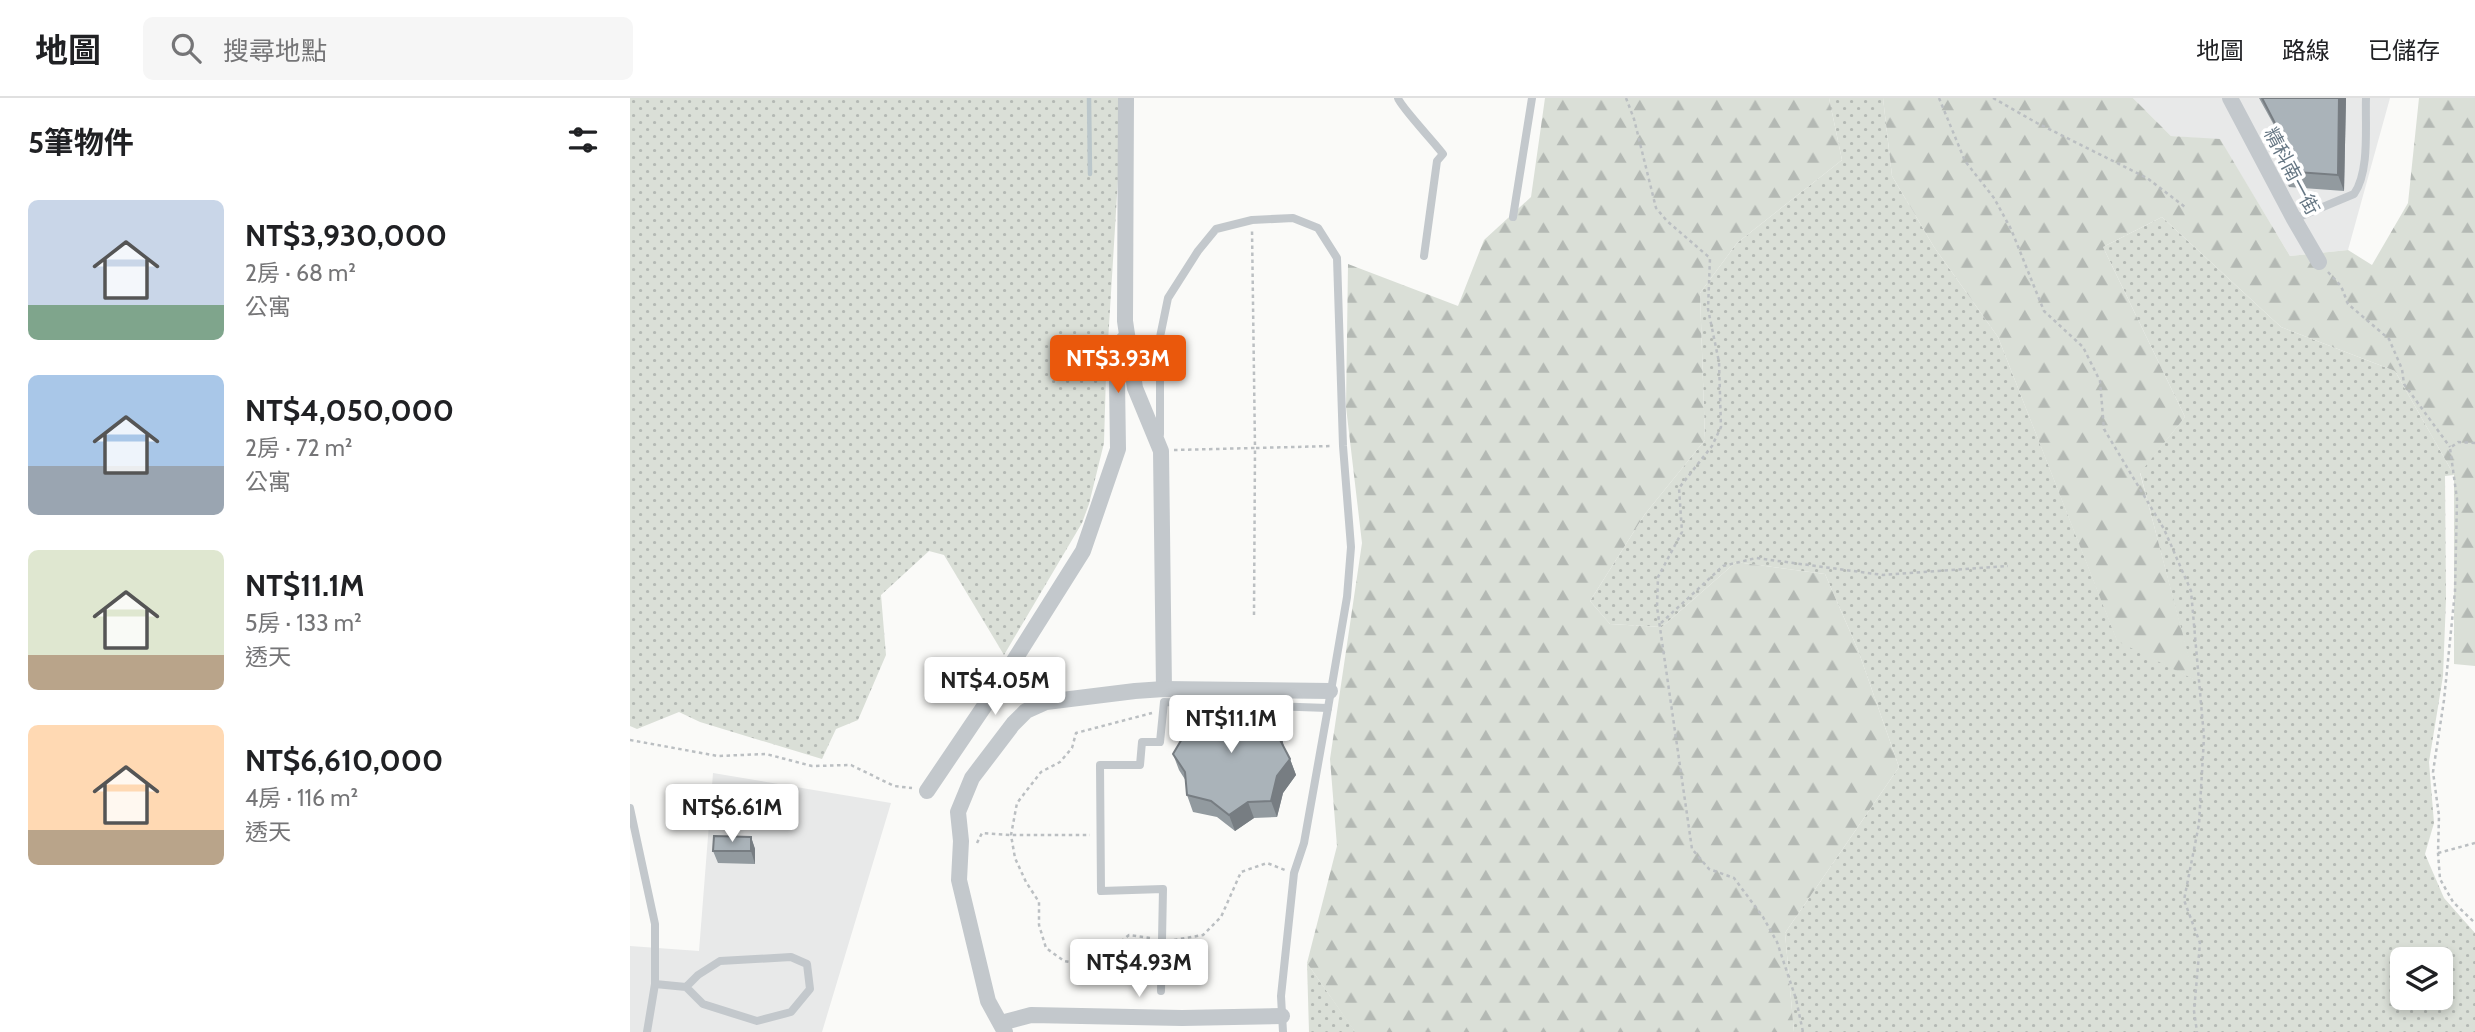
<!DOCTYPE html>
<html lang="zh-TW">
<head>
<meta charset="utf-8">
<style>
	body { margin:0; font-family:Cabin,"Noto Sans TC",sans-serif; background:#f6f6f6; color:#202124; height:100vh; display:flex; flex-direction:column; font-size:26px; white-space:nowrap }
	* { box-sizing:border-box; margin:0 }
	p { font-size:23px; color:#757577 }
	.icon { flex:none; width:38px; height:38px; fill:none; stroke:currentColor; stroke-width:2; stroke-linecap:round; stroke-linejoin:round }
	.map { position:relative; flex:1; overflow:hidden }
	.panel { display:flex; flex-direction:column; background:#fff; width:630px }
	.panel>* { flex:none }
	.buttons { position:absolute; left:1760px; top:849px; display:grid; gap:14px }
	.buttons a { display:grid; place-items:center; width:63px; height:63px; border-radius:10px; background:#fff; box-shadow:0 4px 10px #0003; font-size:35px }
	.price { position:absolute; translate:-50% -60px; padding:0 16px; border-radius:7px; background:#fff; color:#222; font-size:23px; line-height:46px; filter:drop-shadow(0 2px 4px #0008) }
	.price::after { content:''; position:absolute; left:50%; top:42px; width:21px; height:16px; margin-left:-10px; background:inherit; clip-path:polygon(0 0,100% 0,50% 100%) }
	.price.on { background:#ea580c; color:#fff }
	ul { padding:0; list-style:none }
	li { display:flex; align-items:center; gap:21px; height:175px; padding:0 28px }
	li span { display:grid; place-items:center; flex:none; width:196px; height:140px; border-radius:10px; color:#555 }
	li>.icon { margin-inline-start:auto }
	span .icon { width:84px; height:84px; fill:#fffc; stroke-width:1 }
	li b { font-size:30px }
	h2 { display:flex; justify-content:space-between; align-items:center; height:84px; padding:0 28px; font-size:30px }
	header { display:flex; align-items:center; gap:42px; box-sizing:border-box; height:98px; padding:0 35px; background:#fff; border-bottom:2px solid #e0e0e0 }
	header strong { font-size:33px }
	nav { display:flex; gap:38px; margin-inline-start:auto; font-size:24px }
	.search { width:490px; height:63px; background:#f6f6f6; display:flex; align-items:center; gap:18px; box-sizing:border-box; padding:0 24px; border-radius:10px; color:#757577; font-size:26px }
	main { display:flex; flex:1; min-height:0 }
	.map>svg:first-child { display:block }
</style>
</head>
<body>
<header>
<strong>地圖</strong>
<div class="search"><svg class="icon" aria-label="search" viewBox="0 0 24 24"><circle cx="10" cy="10" r="6"/><path d="M15 15l6 6"/></svg>搜尋地點</div>
<nav><a>地圖</a><a>路線</a><a>已儲存</a></nav>
</header>
<main>
<section class="panel">
<h2>5筆物件<svg class="icon" aria-label="filters" viewBox="0 0 24 24"><path d="M4 7h16M4 17h16"/><circle cx="9" cy="7" r="2"/><circle cx="15" cy="17" r="2"/></svg></h2>
<ul>
<li><span style="background:linear-gradient(#c9d6e8 75%,#7fa58c 0)"><svg class="icon" aria-label="home" viewBox="0 0 24 24"><path d="M3 11l9-7 9 7M6 9v11h12V9"/></svg></span><div><b>NT$3,930,000</b><p>2房 · 68 m²</p><p>公寓</p></div></li>
<li><span style="background:linear-gradient(#a9c7e8 65%,#9aa5b1 0)"><svg class="icon" aria-label="home" viewBox="0 0 24 24"><path d="M3 11l9-7 9 7M6 9v11h12V9"/></svg></span><div><b>NT$4,050,000</b><p>2房 · 72 m²</p><p>公寓</p></div></li>
<li><span style="background:linear-gradient(#dfe7d0 75%,#b9a48a 0)"><svg class="icon" aria-label="home" viewBox="0 0 24 24"><path d="M3 11l9-7 9 7M6 9v11h12V9"/></svg></span><div><b>NT$11.1M</b><p>5房 · 133 m²</p><p>透天</p></div></li>
<li><span style="background:linear-gradient(#ffd9b3 75%,#b9a48a 0)"><svg class="icon" aria-label="home" viewBox="0 0 24 24"><path d="M3 11l9-7 9 7M6 9v11h12V9"/></svg></span><div><b>NT$6,610,000</b><p>4房 · 116 m²</p><p>透天</p></div></li>
</ul>
</section>
<div class="map">
<svg width="1845" height="934" viewBox="0 0 1845 934">
	<defs>
		<pattern id="grass-dots" width="8" height="8" patternUnits="userSpaceOnUse" patternTransform="scale(1.75)"><rect width="8" height="8" fill="#dadfd7"/><path d="M2 2h.1M6 6h.1" fill="none" stroke="#b4b9b4" stroke-width="1.8" stroke-linecap="round"/></pattern>
		<pattern id="forest-firs" width="22" height="20" patternUnits="userSpaceOnUse" patternTransform="scale(1.75)"><rect width="22" height="20" fill="#dadfd7"/><path d="M5 1l3.5 6h-7zM16 11l3.5 6h-7z" fill="#b4b9b4"/></pattern>
	</defs>
	<rect width="100%" height="100%" fill="#fafaf8"/>
	<g fill="#e8e9e9">
		<path d="M1503,0H1760L1718,152L1660,158L1590,42L1541,38Z"/>
		<path d="M83,675L261,705L192,934H0V848L69,853Z"/>
	</g>
	<g fill="url(#grass-dots)" fill-rule="evenodd">
		<path d="M0,0H493L476,276L474,345L459,406L452,425L374,557L314,457L299,453L251,497L256,557L228,622L206,631L192,661L70,624L49,614L7,631L0,628Z"/>
		<path d="M1199,0H1253L1262,78L1304,149L1368,239L1487,542L1564,581L1510,374L1555,319L1473,149L1532,119L1651,229L1765,273L1824,377L1815,378L1816,501L1813,578L1799,664L1804,725L1795,756L1814,800L1845,835V934H1164L1155,835L1269,669L1228,552L1195,476L1106,464L1032,529L980,526L960,503L1015,416L1075,342L1070,195L1107,145L1212,62ZM1773,861H1811V900H1773Z"/>
		<path d="M677,865L722,929L725,934H679Z"/>
	</g>
	<g fill="url(#forest-firs)">
		<path d="M915,0H1199L1212,62L1107,145L1070,195L1075,342L1015,416L960,503L980,526L1032,529L1106,464L1195,476L1228,552L1269,669L1155,835L1164,934H725L677,865L707,748L700,661L732,445L716,309L718,166L828,208L854,142L901,99Z"/>
		<path d="M1253,0H1503L1541,38L1590,41L1660,158L1718,152L1742,167L1778,105L1789,0H1845V568L1824,566V377L1765,273L1651,229L1532,119L1473,149L1555,319L1510,375L1565,582L1487,543L1368,239L1304,149L1262,78Z"/>
	</g>
	<g fill="none" stroke-linecap="round" stroke-linejoin="round">
		<path stroke="#bbc7cb" stroke-width="4.5" d="M459,0L460,76"/>
		<g stroke="#bbbfc2" stroke-width="2.5" stroke-dasharray="3.5 3.5" stroke-linecap="butt">
			<path d="M996,0L1004,21L1026,110L1037,123L1080,160L1078,211L1089,264L1091,329L1082,348L1049,390L1052,434L1028,479L1027,509L1062,751L1079,771L1104,780L1133,819L1147,844L1166,901L1173,934"/>
			<path d="M1309,0L1335,63L1364,100L1381,131L1414,213L1453,249L1470,283L1474,331L1534,431L1561,493L1574,639L1569,726L1554,802L1570,845L1564,913L1567,934"/>
			<path d="M1363,0L1407,25L1517,80L1555,109"/>
			<path d="M1698,174L1711,188L1718,206L1759,241L1772,271L1774,286L1820,349"/>
			<path d="M1845,345L1828,344L1820,350L1827,401L1825,493L1814,602L1803,674L1809,718L1808,755L1810,781L1823,804L1845,825"/>
			<path d="M544,352L625,350L622,132"/>
			<path d="M624,517L625,350L702,348"/>
			<path d="M1031,525L1093,468L1126,460L1253,477L1378,468"/>
			<path d="M0,642L88,658L136,656L182,668L221,667L264,688L282,690"/>
			<path d="M347,745L352,735L381,737H460"/>
			<path d="M1808,755L1845,745"/>
			<path d="M520,840L499,837L471,860L450,866L434,863L416,850L409,827V804L396,784L385,760L381,737L387,705L411,674L430,664L442,650L446,635L522,615"/>
			<path d="M544,842L573,837L591,819L611,774L637,765L655,772"/>
		</g>
		<g stroke="#c3c8cc" stroke-width="8">
			<path d="M768,0C770,8 805,45 813,56L807,63L794,158"/>
			<path d="M883,119L902,0"/>
			<path d="M1664,121L1724,96C1740,73 1735,28 1736,0"/>
			<path d="M530,336V239L538,200L568,153L586,131L622,122L663,120L688,130L707,160L713,348L721,449L717,499L698,610L674,745L664,775L651,898L653,934"/>
			<path d="M0,710L25,826V886L17,934"/>
			<path d="M25,886L56,889L73,906L127,923L161,914L180,891L177,866L161,859L90,863L68,877L56,889"/>
			<path d="M531,893L533,791L471,793L470,667H510L512,644H530L534,604L698,610"/>
		</g>
		<g stroke="#c3c8cc" stroke-width="16">
			<path d="M496,0L495,223L505,290L531,353L534,591"/>
			<path d="M1600,0L1664,121L1689,164"/>
			<path d="M297,693L370,585L453,453L488,351L487,283L493,242"/>
			<path d="M371,925L401,917L552,920L652,918"/>
			<path d="M375,934L358,903L329,782L331,743L328,714L342,680L383,626L396,613L416,604L505,593L534,591L700,593"/>
		</g>
	</g>
	<g fill="#929a9f">
		<path d="M1629,0H1716L1714,93L1659,89L1650,67V38Z"/>
		<path d="M625,611L645,618L651,635L654,649L660,661L666,677L653,695L647,719L624,720L605,733L587,719L563,714L557,697L556,683L549,672L543,656Z"/>
		<path d="M121,739L125,751V766L88,765L83,753Z"/>
	</g>
	<g fill="#777d82">
		<path d="M1709,0H1716L1714,93L1708,77Z"/>
		<path d="M645,618L651,635L655,657L649,640Z"/>
		<path d="M660,661L666,677L653,695L647,719L641,703L647,678Z"/>
		<path d="M618,704L624,720L605,733L599,717Z"/>
		<path d="M121,739L125,751V766L121,753Z"/>
	</g>
	<g fill="#aab3b9" stroke="#777d82" stroke-width="2">
		<path d="M1632,0H1709L1708,77L1653,73L1650,67L1649,33Z"/>
		<path d="M605,599L625,611L645,618L649,640L660,661L647,678L641,703L618,704L599,717L581,703L557,697L555,674L543,656L556,634L562,612L586,608Z"/>
		<path d="M84,738L121,739V753H83Z"/>
	</g>
	<g text-anchor="middle" stroke-width="7" stroke-linejoin="round" paint-order="stroke">
		<g font-size="19" fill="#657683" stroke="#fff">
			<text transform="translate(1662 73) rotate(62)" y="7">精科南一街</text>
		</g>
	</g>
</svg>
<div class="buttons">
<a><svg class="icon" aria-label="layers" viewBox="0 0 24 24"><path d="M12 4l9 5-9 5-9-5zM3 14l9 5 9-5"/></svg></a>
</div>
<b class="price on" style="left:488px;top:297px">NT$3.93M</b>
<b class="price" style="left:365px;top:619px">NT$4.05M</b>
<b class="price" style="left:601px;top:657px">NT$11.1M</b>
<b class="price" style="left:102px;top:746px">NT$6.61M</b>
<b class="price" style="left:509px;top:901px">NT$4.93M</b>
</div>
</main>
</body>
</html>
